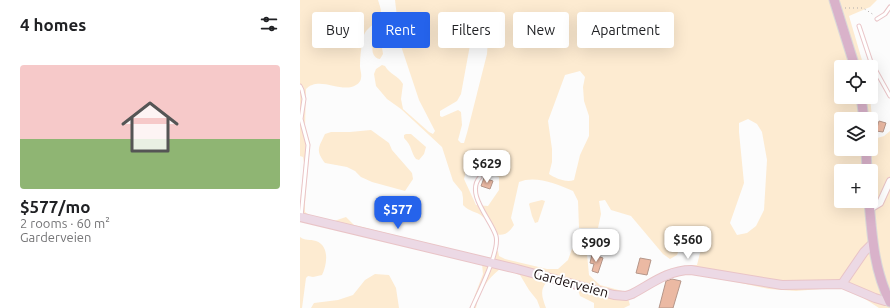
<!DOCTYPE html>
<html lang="en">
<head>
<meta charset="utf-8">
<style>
	body { margin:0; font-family:Ubuntu,sans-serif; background:#f6f6f6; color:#202124; height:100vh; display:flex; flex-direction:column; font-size:15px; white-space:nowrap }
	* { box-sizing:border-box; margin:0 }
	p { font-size:13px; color:#757577 }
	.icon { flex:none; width:22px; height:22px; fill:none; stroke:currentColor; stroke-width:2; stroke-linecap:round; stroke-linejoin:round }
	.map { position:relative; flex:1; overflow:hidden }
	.drawer { display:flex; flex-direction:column; background:#fff; width:300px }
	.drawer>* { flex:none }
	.hud { position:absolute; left:12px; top:12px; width:380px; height:36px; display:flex; gap:8px }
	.fabs { position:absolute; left:534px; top:60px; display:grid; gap:8px }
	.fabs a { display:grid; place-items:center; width:44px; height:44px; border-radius:4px; background:#fff; box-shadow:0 4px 16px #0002; font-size:20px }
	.price { position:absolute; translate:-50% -34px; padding:0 9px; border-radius:8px; background:#fff; color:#222; font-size:13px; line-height:26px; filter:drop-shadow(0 1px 2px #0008) }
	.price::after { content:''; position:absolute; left:50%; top:24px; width:12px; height:9px; margin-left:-6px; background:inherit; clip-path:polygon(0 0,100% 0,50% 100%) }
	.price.selected { background:#2563eb; color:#fff }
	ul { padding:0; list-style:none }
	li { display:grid; align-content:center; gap:8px; height:212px; padding:0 20px }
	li+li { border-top:1px solid #e0e0e0 }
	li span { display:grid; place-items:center; height:124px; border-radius:4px; color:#555 }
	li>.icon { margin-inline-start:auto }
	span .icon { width:72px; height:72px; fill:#fffc; stroke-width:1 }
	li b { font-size:17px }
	h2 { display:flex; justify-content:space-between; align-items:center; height:48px; padding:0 20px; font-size:17px }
	.tag { padding:0 14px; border-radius:4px; background:#fff; box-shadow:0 4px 16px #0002; font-size:14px; line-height:36px }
	.tag.selected { background:#2563eb; color:#fff }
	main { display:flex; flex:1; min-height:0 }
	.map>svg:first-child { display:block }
</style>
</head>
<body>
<main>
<section class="drawer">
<h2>4 homes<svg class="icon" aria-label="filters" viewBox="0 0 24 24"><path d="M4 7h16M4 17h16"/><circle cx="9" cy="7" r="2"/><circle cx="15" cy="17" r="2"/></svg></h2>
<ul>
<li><span style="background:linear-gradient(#f6c9c9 60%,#8fb573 0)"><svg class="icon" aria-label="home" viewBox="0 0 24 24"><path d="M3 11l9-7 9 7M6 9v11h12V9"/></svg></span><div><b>$577/mo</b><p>2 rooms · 60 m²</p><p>Garderveien</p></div></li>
</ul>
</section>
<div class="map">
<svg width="590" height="308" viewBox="0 0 590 308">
	<rect width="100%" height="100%" fill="#fcfcfc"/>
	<g fill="#fdebd1" fill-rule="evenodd">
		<path d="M0,0H78C79,4 81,8 81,12C81,24 65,25 63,39C61,47 60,57 60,66C60,70 62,74 61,78C61,81 58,84 56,85C42,94 19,75 6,89L5,126L10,144L5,203V212L9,215L34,221L46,217L54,225L184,257L191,258L193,252L198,251L199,256L205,259L247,269H258L268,260L272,249L287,254L289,275L300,285L326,292L330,305L324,308H294V303L280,296L278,290C268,285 257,283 246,283C239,291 243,299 246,308H240L237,300L229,290L220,275L206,270L200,269C188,278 178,293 176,308H170L183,274L182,264L97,244L0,220V203L4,163L3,157L0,156Z"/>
		<path d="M95,0H577L570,7L549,16L564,67H541V97H570L574,139L584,136L590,131V308H579L562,297L544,289L528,287L520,289L496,291L469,289L394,273L388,274V265H397L400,253L404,247L398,228H387L377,255L370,259L363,254L331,216L311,210L305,200L299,201L301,214L298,228H279L278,201L273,191C257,184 235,175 219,182L211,218L214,225C208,234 204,236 194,234C190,229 188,221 183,217C177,211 169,212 163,205V198L162,192L153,181L142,147L101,109L87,99L76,86L74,74L76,69L82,65L85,66C90,75 98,75 103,84L101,99L103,109L129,132L133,134L135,131L119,100L100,43ZM174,27H178L186,31L188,39L187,54L167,133L164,143H161L158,140L162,125L161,112L158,110L142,117L140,116V111L157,101L161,94L170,45L171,30ZM280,71L285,77L283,87L284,101L289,116V136L280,155L274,180C266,183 255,178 249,174L252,162V149L248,121L265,75ZM448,119L457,124L462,132L467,160L464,210L456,226L447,233L437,235L430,223L444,183L439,132V123ZM541,119H571V149H541ZM167,168L199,177V190L188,206L176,205L164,179ZM541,171H571V201H541Z"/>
		<path d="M81,30L84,33L81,41L83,54L80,59C67,57 73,35 81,30Z"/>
		<path d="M71,130L89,143L92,150L112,173L113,179L105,191L72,182L61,177L55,171L47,167L25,163C15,150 19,147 25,134L31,132H50Z"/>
		<path d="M106,134H111L126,147L124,154L119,160L116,159C110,151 113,147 104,138V135Z"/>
		<path d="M242,200L245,201L238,222L235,223L232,216L229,204L230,203Z"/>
		<path d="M0,237C5,241 10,239 16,241C30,246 27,265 22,275L13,277L8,276L6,278L2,308H0Z"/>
		<path d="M75,274L89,275L96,288L99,308H11L14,303L38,300L53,295L65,280Z"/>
	</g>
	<g fill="#ebb9a3" stroke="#b59689">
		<path d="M579,121L586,123L583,132L576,131Z"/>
		<path d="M184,178L193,181L190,189L181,186Z"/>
		<path d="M292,254L303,258L298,273L292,271L294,264L290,263Z"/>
		<path d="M340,258L351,260L347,275L336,273Z"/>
		<path d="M372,279L381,281L373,308H359L366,281Z"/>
	</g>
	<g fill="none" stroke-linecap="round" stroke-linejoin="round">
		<g stroke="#e9c4c7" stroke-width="5">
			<g id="lane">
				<path d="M577,19L585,14L590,7"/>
				<path d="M559,26L571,62L590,96"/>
				<path d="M0,86L2,90L4,99L1,119L8,145L1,217"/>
				<path d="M172,308C179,292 200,251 196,236C191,219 165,194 180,177"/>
			</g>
		</g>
		<g stroke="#e9c4c7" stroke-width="8">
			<path id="street" d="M570,209L580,203L590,181"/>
		</g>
		<g stroke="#e9c4c7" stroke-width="10">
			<g id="secondary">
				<path d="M0,217L217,269L314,295L326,296L332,294C351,284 368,270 391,270L482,285L542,284L575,298L585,301H589"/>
				<path d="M542,284L564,252L573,243"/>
			</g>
		</g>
		<g stroke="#dad8d8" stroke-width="11">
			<g id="primary">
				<path d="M534,0L555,67"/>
				<path d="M561,97L564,119"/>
				<path d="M566,149L567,171"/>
				<path d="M569,201C572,236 574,270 590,302"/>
			</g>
		</g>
		<path stroke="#afabab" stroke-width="1" stroke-dasharray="1 3" stroke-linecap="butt" d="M545,8H563L574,15"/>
		<use href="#lane" stroke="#fff" stroke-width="3"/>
		<use href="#street" stroke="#fff" stroke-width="6"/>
		<use href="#secondary" stroke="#ecd9e5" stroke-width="8"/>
		<use href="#primary" stroke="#d9b2ca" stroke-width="9"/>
	</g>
	<g text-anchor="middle" stroke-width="4" stroke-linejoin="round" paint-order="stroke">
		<g font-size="14" fill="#190d0e" stroke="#fff">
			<text transform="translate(271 283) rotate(15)" y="5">Garderveien</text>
		</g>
	</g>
</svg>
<div class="fabs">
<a><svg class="icon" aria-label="locate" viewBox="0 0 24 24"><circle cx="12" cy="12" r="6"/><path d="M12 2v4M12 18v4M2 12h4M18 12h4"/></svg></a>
<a><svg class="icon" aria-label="layers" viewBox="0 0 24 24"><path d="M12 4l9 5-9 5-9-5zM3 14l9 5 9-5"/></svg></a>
<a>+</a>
</div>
<b class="price" style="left:187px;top:184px">$629</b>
<b class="price selected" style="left:98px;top:230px">$577</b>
<b class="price" style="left:388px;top:260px">$560</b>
<b class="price" style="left:296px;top:263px">$909</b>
<div class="hud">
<a class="tag">Buy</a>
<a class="tag selected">Rent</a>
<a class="tag">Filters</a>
<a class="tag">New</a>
<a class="tag">Apartment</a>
</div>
</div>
</main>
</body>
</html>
